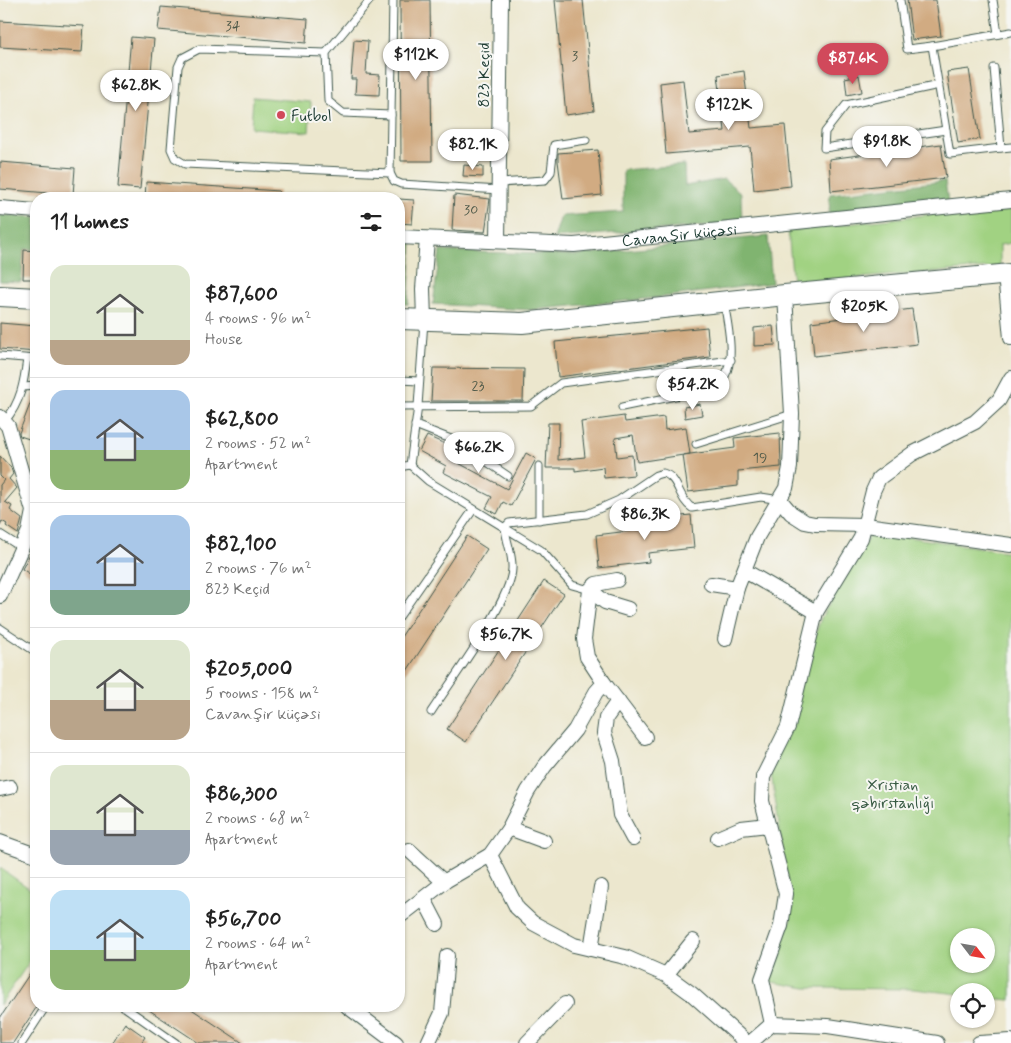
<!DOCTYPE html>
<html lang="en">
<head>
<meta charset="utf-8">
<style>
	body { margin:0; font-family:Mynerve,sans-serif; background:#f2f2f2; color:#222; height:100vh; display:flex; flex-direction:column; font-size:19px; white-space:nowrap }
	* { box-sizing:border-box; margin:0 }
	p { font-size:16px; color:#767676 }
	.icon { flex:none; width:28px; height:28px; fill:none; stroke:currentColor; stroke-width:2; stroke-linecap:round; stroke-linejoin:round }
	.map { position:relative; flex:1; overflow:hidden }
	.sheet { position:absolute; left:30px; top:192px; width:375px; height:820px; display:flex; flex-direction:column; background:#fff; border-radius:20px; box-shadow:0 1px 4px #0004 }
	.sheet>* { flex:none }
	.needle { width:32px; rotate:121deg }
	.fabs { position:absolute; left:950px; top:928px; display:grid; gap:10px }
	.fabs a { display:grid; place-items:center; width:45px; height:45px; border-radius:50%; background:#fff; box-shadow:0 1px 4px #0004; font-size:25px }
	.price { position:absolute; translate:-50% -42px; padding:0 11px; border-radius:18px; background:#fff; color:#222; font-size:16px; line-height:32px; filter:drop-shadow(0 1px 2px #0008) }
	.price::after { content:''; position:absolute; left:50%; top:30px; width:15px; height:11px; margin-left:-8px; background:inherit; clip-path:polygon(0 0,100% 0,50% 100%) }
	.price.active { background:#d1495b; color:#fff }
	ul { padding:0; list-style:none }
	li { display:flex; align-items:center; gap:15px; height:125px; padding:0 20px }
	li+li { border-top:1px solid #e0e0e0 }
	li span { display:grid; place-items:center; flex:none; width:140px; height:100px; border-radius:15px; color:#555 }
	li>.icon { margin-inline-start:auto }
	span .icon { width:60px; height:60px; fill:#fffc; stroke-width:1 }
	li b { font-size:21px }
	h2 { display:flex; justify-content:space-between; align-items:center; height:60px; padding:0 20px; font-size:21px }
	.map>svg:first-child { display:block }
</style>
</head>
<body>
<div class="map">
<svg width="1011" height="1043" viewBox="0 0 1011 1043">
	<rect width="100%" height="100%" fill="#f6f6f2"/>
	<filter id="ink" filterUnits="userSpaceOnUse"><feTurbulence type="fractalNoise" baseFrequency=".02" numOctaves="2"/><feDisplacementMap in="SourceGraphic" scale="10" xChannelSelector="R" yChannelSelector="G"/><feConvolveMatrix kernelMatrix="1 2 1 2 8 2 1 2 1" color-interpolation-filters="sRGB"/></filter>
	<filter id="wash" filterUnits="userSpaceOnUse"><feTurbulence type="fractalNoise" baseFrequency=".0096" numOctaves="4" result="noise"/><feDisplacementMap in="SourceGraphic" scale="20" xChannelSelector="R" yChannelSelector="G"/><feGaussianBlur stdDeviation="1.12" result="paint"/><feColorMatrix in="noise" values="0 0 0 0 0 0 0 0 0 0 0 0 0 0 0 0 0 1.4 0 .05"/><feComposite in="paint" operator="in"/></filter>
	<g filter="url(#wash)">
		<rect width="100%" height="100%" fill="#ece7ce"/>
		<g fill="#a1d282" stroke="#60885b" fill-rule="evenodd">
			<path d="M253,97L311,102L309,132L251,128Z"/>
			<path d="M1011,205V243L1000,245V267L793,283L788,231Z"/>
			<path d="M872,532L1011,552V1000L986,998V991H959V994L914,989L806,988L766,981L791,919L788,884L771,773L821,618ZM959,936H986V964H959Z"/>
			<path d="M0,868L36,893V952L0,1005Z"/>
		</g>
		<g fill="#80b470" stroke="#507852">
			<path d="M684,165L685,186L724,179L741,193L742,223L554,238L561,216L623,212V170Z"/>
			<path d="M945,181L948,202L829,216L830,194Z"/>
			<path d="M0,215L36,217V249H24L21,282L0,281Z"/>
			<path d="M768,236L772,283L655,298L531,310L433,304L440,251L576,255Z"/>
			<path d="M399,240L412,241L408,304H399Z"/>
		</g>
		<g id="blocks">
			<g fill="#d1ab82">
				<path d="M400,0H430L432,161H401Z"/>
				<path d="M555,0H583L594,111L566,115Z"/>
				<path d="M907,0H936L941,36L912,40Z"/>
				<path d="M161,7L308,19L306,43L158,30Z"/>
				<path d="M0,21L84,26L82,52L0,47Z"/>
				<path d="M131,37L154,39L140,189L118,187Z"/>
				<path d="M354,40L368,41L366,74L380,75L379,95L355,94L356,79H351Z"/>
				<path d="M969,69L980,139L958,143L947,72Z"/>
				<path d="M744,71L751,128L785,125L791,186L754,190L750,147L666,154L660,83L683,80L689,134L725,131L718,75Z"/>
				<path d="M859,75L862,92L847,95L845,78Z"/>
				<path d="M941,144L946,178L831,191L829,159Z"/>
				<path d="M598,150L602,195L563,199L558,161V153Z"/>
				<path d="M0,162L75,168L73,195L0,189Z"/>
				<path d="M464,165L483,167V177L463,176Z"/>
				<path d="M146,182L279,191L278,199H145Z"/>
				<path d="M454,195L490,199L485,232L452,230Z"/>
				<path d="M399,199L414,200L412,224L399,223Z"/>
				<path d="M24,250L36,251V279H23Z"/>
				<path d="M912,309L917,344L814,356L811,322Z"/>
				<path d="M0,323L36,326V352L0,349Z"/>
				<path d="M773,326L775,345L754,346V328Z"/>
				<path d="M707,327L710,357L558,377L555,342Z"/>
				<path d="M433,368L524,369L523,401H431Z"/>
				<path d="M35,391L36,420L29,439L20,436L19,433Z"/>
				<path d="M700,404L702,415L685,418L684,407Z"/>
				<path d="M624,416L625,422L664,417L665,430L686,427L690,454L637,462L633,435L615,438L617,457L632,455L634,475L604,478L603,467L575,471V468H546L548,423H559L558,460L585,457L581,422Z"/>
				<path d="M780,433L781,467L738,471V486L688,492L683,455L735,448L734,438Z"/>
				<path d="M427,436L456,449L451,459L507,489L526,453L536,459L511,506L503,502L497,514L486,508L492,497L443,472L446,466L419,451Z"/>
				<path d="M0,456L11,468L13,474L9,479L17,488L5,502L12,506L10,510L22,519L18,534L6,526L7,524L2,521L0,525V485L4,480L0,476Z"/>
				<path d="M691,515L694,548L648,553L649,562L599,568L596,535L645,529L644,520Z"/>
				<path d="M467,536L487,549L399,683V640Z"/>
				<path d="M36,543V578L22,569Z"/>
				<path d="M544,581L564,594L466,742L447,729Z"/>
				<path d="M36,964V1008L13,1043H0V1018Z"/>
				<path d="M143,1006H187L243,1043H199Z"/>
				<path d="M125,1023L145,1037L141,1043H112Z"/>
			</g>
		</g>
	</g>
	<g filter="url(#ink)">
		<use href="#blocks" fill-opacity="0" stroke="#3e564b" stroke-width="1"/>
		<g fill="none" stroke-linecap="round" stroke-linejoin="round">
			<g stroke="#3e564b" stroke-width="9">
				<g id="lane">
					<path d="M370,0L326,53L328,101L343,113L391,115"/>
					<path d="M393,0L390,173L394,181L401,184L500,190"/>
					<path d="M900,0L907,49L932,46"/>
					<path d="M993,0L998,34"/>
					<path d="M326,53L199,49L182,58L178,67L171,149L175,158L185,164L390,173"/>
					<path d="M994,68L1001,148L1011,147"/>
					<path d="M939,85L846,105L825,132L824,148L946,130"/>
					<path d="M1001,148L950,154L932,46L1011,32"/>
					<path d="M500,183L545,180L551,172L554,145L586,140"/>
					<path d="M0,356L36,359"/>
					<path d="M399,380L419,381"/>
					<path d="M23,387L36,386"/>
					<path d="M399,407L531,406L561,383L731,360"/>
					<path d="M622,407L714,388C740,372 728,327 724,302"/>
					<path d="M5,421C21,402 24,382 27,359"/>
					<path d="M415,425L456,441L508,476"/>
					<path d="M696,444L792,414"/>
					<path d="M410,465L428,481L541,550L572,585L590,590"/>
					<path d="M399,467L410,465L418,406L424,321"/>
					<path d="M539,520V466"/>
					<path d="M0,534L22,548"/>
					<path d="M399,617L473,510"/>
					<path d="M0,628L36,652"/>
					<path d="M431,712C451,681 511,601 512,569C513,554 506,542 505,527L509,523L587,514L619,500L656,475L663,473C679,477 678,499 692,508L761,497L780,500"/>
					<path d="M123,1006L176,1043"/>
					<path d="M22,1043L46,1006"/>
				</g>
			</g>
			<g stroke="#3e564b" stroke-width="16">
				<g id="street">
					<path d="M0,208L36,211"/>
					<path id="s1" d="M399,237L574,245L1011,200"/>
					<path d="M498,241L501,0"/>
					<path d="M1005,274L1011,338"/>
					<path d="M424,320L423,289L427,239"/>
					<path d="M0,417L8,426L33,511L29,531L0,596"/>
					<path d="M780,500L791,513L805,522L815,524L866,525L1011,545"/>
					<path d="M745,571L816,612"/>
					<path d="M711,584L737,588L757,537L786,488L790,467L792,414L785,295"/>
					<path d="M590,590L605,602L628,609"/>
					<path d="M725,639L737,588"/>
					<path d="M604,683L645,737"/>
					<path d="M618,701L606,718L604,733L613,761L620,815L633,839"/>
					<path d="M0,789L10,787"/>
					<path d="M509,828L544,841"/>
					<path d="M718,838L741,828L768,825"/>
					<path d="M0,842L36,855"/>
					<path d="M409,850L444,882"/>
					<path d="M490,855L517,908L533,923L574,945L625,957L666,975L692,994L747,1043"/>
					<path d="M424,899L437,924"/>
					<path d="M399,917L447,880L490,855L509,828L528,791L544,767L575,730L596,692L604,683L587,657L584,639L590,590L596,584L617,580"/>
					<path d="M591,949L601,887"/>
					<path d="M666,975L693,941"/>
					<path d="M347,1006L396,1043"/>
					<path d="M772,1024L762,979L781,926L786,894L762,801L763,777L788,727L816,612L861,538L873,491L879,478L912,454L975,422L999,400L1011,378"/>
					<path d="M428,1043L442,1013L447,956"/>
					<path d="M527,1043L565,1004"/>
					<path d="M750,1043L772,1024L828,1026L937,1043"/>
					<path d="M979,1043L1011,1041"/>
				</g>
			</g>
			<g stroke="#3e564b" stroke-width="22">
				<g id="secondary">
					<path d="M0,296L36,298"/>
					<path d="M399,319L522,323L785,295L1011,274"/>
				</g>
			</g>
			<use href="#lane" stroke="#fff" stroke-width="7"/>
			<use href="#street" stroke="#fff" stroke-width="14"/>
			<use href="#secondary" stroke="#fff" stroke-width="20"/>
		</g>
	</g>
	<circle fill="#d1495b" stroke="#f6f6f2" stroke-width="2" cx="281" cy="115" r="5"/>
	<g text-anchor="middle" stroke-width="4" stroke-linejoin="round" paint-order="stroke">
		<g font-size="14" fill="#4c5848">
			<text x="233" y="30">34</text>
			<text x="575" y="60">3</text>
			<text x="471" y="214">30</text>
			<text x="478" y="390">23</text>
			<text x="760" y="462">19</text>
		</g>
		<g font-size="16" fill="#1f3d34" stroke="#f6f6f2">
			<text transform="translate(483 75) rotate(-90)" y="6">823 Keçid</text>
			<text dy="6" stroke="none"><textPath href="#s1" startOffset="281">Cavanşir küçəsi</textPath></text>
		</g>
		<g font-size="16" fill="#1f3d34" stroke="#f6f6f2" text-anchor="start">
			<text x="291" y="121">Futbol</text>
		</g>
		<g font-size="16" fill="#395b44" stroke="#f6f6f2">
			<text x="893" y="790">Xristian<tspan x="893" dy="18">qəbirstanlığı</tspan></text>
		</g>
	</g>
</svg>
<div class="fabs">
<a><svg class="needle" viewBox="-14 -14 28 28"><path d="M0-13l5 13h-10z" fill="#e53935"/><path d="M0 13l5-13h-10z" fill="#767676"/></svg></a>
<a><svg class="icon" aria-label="locate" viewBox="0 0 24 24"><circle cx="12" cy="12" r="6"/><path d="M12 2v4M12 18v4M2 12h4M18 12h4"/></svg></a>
</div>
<b class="price" style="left:416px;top:81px">$112K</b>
<b class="price active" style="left:853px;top:85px">$87.6K</b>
<b class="price" style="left:136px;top:112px">$62.8K</b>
<b class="price" style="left:729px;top:131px">$122K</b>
<b class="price" style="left:887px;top:168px">$91.8K</b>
<b class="price" style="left:473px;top:171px">$82.1K</b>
<b class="price" style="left:864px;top:333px">$205K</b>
<b class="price" style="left:693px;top:411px">$54.2K</b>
<b class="price" style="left:479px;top:474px">$66.2K</b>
<b class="price" style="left:645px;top:541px">$86.3K</b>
<b class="price" style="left:506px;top:661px">$56.7K</b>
<section class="sheet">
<h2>11 homes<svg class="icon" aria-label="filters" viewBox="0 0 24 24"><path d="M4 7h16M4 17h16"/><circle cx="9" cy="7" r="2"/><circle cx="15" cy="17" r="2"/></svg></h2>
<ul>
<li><span style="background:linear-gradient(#dfe7d0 75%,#b9a48a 0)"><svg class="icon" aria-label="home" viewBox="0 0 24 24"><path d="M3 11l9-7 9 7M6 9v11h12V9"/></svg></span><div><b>$87,600</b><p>4 rooms · 96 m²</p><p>House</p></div></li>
<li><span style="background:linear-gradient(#a9c7e8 60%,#8fb573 0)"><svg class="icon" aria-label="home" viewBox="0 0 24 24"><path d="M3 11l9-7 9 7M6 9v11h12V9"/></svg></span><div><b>$62,800</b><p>2 rooms · 52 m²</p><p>Apartment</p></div></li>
<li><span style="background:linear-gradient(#a9c7e8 75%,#7fa58c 0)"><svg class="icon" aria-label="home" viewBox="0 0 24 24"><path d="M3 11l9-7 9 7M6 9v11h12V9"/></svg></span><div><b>$82,100</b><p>2 rooms · 76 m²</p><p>823 Keçid</p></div></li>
<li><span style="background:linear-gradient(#dfe7d0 60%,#b9a48a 0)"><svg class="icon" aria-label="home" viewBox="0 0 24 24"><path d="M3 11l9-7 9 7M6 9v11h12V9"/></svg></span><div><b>$205,000</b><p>5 rooms · 158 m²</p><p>Cavanşir küçəsi</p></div></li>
<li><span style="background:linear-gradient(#dfe7d0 65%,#9aa5b1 0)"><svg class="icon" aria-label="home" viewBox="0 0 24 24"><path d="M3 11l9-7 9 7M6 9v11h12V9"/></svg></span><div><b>$86,300</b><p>2 rooms · 68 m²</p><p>Apartment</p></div></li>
<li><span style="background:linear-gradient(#bfe0f5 60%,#8fb573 0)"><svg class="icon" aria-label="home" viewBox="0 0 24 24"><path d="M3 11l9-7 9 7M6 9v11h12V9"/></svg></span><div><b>$56,700</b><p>2 rooms · 64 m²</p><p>Apartment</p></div></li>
</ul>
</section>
</div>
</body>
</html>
